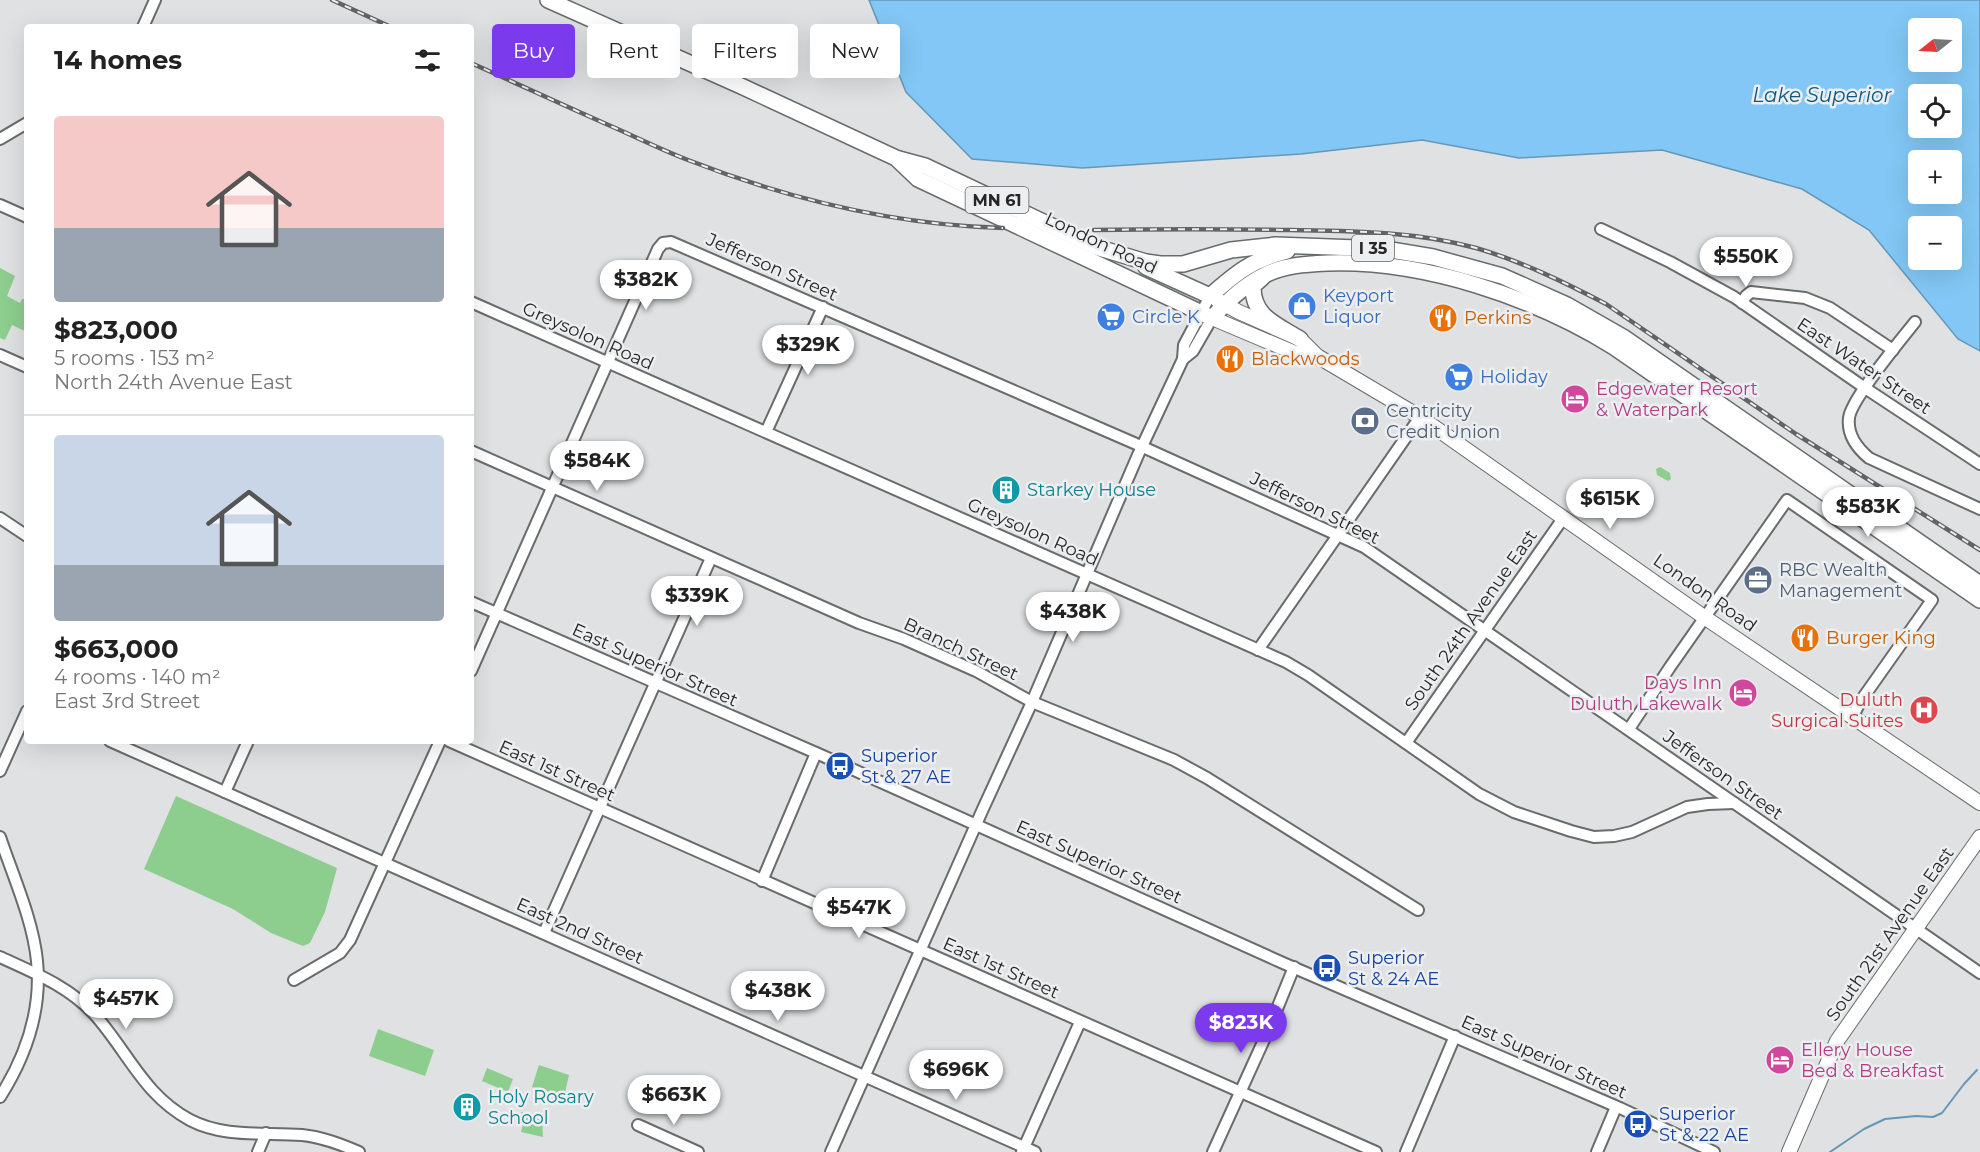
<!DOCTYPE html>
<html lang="en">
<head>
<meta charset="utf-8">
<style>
	body { margin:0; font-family:Montserrat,sans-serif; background:#f6f6f6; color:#222; height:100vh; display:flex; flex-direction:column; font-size:22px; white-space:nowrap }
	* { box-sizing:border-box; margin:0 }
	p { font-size:20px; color:#767676 }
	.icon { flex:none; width:33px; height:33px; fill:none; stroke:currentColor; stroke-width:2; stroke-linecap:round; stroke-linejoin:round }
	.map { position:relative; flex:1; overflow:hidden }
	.details { position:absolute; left:24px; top:24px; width:450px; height:720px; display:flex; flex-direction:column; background:#fff; border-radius:6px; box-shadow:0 6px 24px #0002 }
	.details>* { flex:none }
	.hud { position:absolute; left:492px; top:24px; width:570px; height:54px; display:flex; gap:12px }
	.needle { width:39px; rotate:252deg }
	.controls { position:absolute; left:1908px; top:18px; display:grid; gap:12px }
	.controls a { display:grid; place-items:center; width:54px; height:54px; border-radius:6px; background:#fff; box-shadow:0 6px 24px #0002; font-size:30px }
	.price { position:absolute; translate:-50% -51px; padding:0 14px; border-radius:21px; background:#fff; color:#222; font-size:20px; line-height:39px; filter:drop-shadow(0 2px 3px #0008) }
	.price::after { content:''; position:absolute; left:50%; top:36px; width:18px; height:14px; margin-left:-9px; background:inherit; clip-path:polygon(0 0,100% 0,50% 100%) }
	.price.on { background:#7c3aed; color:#fff }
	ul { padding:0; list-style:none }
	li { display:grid; align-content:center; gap:12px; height:318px; padding:0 30px }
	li+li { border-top:2px solid #e0e0e0 }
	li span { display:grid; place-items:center; height:186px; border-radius:6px; color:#555 }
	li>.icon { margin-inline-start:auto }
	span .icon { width:108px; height:108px; fill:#fffc; stroke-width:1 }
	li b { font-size:26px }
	h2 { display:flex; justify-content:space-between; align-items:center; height:72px; padding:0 30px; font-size:26px }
	.tag { padding:0 21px; border-radius:6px; background:#fff; box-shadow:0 6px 24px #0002; font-size:21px; line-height:54px }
	.tag.on { background:#7c3aed; color:#fff }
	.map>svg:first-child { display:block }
</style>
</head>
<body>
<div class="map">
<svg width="1980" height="1152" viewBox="0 0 1980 1152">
	<rect width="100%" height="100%" fill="#dfe1e3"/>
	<g fill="#8dcd8e">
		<path d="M0,268L15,276L7,296L20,303L22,299H27V332L12,325L5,340L0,338Z"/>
		<path d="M1660,467L1670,473L1671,479L1668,481L1657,475L1656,469Z"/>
		<path d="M176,796L337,868L325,912L310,943L303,946L271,933L233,909L144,869Z"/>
		<path d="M378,1029L434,1050L425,1076L369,1056Z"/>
		<path d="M539,1065L569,1075L564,1097L532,1087Z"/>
		<path d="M487,1068L513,1079L508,1092L482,1081Z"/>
		<path d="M521,1112L526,1113L542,1121L543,1137L521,1132L524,1121Z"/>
	</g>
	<path fill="#82c7f5" stroke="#6697b7" stroke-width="1.5" fill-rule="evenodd" d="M869,0H1980V351L1958,339L1869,230L1802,189L1662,150L1519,158L1422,140L1301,154L1082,168L972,159L906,92ZM1918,28H1952V62H1918ZM1918,94H1952V128H1918ZM1918,160H1952V194H1918ZM1918,226H1952V260H1918Z"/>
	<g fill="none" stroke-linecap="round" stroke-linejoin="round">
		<path stroke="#6697b7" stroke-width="2" d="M1830,1152L1864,1129L1885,1119L1916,1116L1933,1117L1942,1113L1964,1084L1977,1070"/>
		<g stroke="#696b6c" stroke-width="14">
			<g id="minor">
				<path d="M143,27L155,0"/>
				<path d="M0,139L27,123"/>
				<path d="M0,205L27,217"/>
				<path d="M1601,229L1670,262L1734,297L1865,388L1980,464"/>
				<path d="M471,302L1286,662L1308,675L1479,794L1514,812L1571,831L1594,837L1614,836L1632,832L1687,807L1708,804L1734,803"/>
				<path d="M1742,303L1746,296L1751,292L1805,298L1830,308L1893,350"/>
				<path d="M1915,322C1901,340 1851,399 1849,418C1847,435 1857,448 1869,458L1980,509"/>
				<path d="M0,355L27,367"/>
				<path d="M1183,359L1193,351L1212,318"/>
				<path d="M766,432L823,307"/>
				<path d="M471,451L859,623L904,639L976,671L1032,702L1174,760L1207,778L1418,910"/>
				<path d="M0,518L27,536"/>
				<path d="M471,602L823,756L1283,963L1620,1108L1714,1152"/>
				<path d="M1258,650L1420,417"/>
				<path d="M471,671L658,249L663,243L671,242L1134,443L1364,547L1980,973"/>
				<path d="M1629,729L1670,667L1787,500L1932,600L1860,702L1852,718"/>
				<path d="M110,741L1035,1152"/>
				<path d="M449,741L1376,1152"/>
				<path d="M1406,743L1564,517"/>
				<path d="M0,771L27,711"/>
				<path d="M225,792L248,741"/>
				<path d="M0,837C13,876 33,920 37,961C42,1011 26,1056 0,1097"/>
				<path d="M762,881L816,753"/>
				<path d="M544,933L711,558"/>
				<path d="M0,957C35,973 70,987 96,1016C129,1054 144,1095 190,1120C224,1138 265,1132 302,1135C322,1137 340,1144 359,1152"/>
				<path d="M294,980L340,953L350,940L440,741"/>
				<path d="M638,1125L698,1152"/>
				<path d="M258,1152L266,1133"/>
				<path d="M831,1152L982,811L1032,702L1138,455L1183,359L1184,345L1210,296"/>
				<path d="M1022,1152L1080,1022"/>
				<path d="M1213,1152L1268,1031L1294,967"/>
				<path d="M1406,1152L1455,1036"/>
				<path d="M1597,1152L1616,1107"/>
			</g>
		</g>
		<g stroke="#696b6c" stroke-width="16">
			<g id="major">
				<path d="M1217,300L1239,312L1300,339L1317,356L1420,417L1704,617L1980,803"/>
				<path d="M1212,318L1295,353L1317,356"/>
				<path d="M1789,1152L1837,1041L1980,837"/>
			</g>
		</g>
		<g stroke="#696b6c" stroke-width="18">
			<g id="highway">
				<path d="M548,0L741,86L896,158L918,179L1212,318C1228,300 1244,285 1265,275C1284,265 1307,264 1328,263C1424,260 1533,297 1614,347L1980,600"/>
				<path d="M899,159L925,166L1096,247L1146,262L1160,264H1183L1231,250L1276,245L1385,249L1433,257L1502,276L1567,305L1623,337L1980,584"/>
				<path d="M1146,267L1210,296C1237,272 1252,260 1287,251"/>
				<path d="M1262,278L1253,286C1252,317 1278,325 1300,339"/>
			</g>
		</g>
		<use href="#minor" stroke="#fff" stroke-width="10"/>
		<use href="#major" stroke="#fff" stroke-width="14"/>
		<use href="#highway" stroke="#fff" stroke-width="15"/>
		<g stroke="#626364" stroke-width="4.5">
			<g id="rail">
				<path d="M332,0L391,27"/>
				<path d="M471,63C518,84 565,106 613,127C638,138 662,150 688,160C788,199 895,225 1003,228"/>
				<path d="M1094,230C1159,229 1225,229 1290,230C1353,231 1415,231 1476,248C1521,261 1564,282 1606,304L1796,434L1980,550"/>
			</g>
		</g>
		<use href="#rail" stroke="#eceef0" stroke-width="2" stroke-dasharray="7" stroke-linecap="butt"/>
	</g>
	<defs>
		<g id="shop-disc" transform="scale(1.5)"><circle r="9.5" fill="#3f7fe0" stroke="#eceef0"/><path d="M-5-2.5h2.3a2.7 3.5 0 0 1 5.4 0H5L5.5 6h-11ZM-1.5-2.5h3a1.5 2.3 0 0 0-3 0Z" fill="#fff"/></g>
		<g id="supermarket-disc" transform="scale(1.5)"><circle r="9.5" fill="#3f7fe0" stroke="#eceef0"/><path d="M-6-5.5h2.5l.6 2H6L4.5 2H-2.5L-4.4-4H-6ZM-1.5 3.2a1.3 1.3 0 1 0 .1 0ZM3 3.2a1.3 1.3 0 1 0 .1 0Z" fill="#fff"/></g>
		<g id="restaurant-disc" transform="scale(1.5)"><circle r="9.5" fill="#e8710a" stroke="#eceef0"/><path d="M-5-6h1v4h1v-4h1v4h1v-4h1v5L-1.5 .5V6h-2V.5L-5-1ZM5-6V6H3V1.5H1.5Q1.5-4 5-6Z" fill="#fff"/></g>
		<g id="hotel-disc" transform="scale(1.5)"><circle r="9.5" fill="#d1479c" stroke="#eceef0"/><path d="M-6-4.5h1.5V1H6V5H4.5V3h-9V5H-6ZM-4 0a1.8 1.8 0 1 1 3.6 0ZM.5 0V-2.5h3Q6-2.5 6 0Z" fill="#fff"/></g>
		<g id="bank-disc" transform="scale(1.5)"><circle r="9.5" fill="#5c6f8a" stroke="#eceef0"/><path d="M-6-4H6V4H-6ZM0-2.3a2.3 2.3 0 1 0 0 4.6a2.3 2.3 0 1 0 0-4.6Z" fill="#fff"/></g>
		<g id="building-disc" transform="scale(1.5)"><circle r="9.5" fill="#0f9aa8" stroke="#eceef0"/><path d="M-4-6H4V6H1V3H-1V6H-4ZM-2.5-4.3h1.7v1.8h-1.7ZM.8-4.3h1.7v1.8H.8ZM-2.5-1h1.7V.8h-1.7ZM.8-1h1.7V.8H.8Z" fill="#fff"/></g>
		<g id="office-disc" transform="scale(1.5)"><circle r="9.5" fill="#5c6f8a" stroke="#eceef0"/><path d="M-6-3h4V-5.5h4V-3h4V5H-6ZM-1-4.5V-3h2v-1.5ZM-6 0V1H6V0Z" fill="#fff"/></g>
		<g id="hospital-disc" transform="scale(1.5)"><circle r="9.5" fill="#e0444e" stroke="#eceef0"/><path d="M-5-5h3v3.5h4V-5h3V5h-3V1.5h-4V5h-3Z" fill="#fff"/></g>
		<g id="bus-disc" transform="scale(1.5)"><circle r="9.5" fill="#1a4fb4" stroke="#eceef0"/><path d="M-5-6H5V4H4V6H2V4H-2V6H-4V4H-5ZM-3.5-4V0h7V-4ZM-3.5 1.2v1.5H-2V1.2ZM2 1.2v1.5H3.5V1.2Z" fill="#fff"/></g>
	</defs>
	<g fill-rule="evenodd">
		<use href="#shop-disc" x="1302" y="306"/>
		<use href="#supermarket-disc" x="1111" y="317"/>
		<use href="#restaurant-disc" x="1443" y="318"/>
		<use href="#restaurant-disc" x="1230" y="359"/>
		<use href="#supermarket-disc" x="1459" y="377"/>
		<use href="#hotel-disc" x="1575" y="399"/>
		<use href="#bank-disc" x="1365" y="421"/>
		<use href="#building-disc" x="1006" y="490"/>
		<use href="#office-disc" x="1758" y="580"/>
		<use href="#restaurant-disc" x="1805" y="638"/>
		<use href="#hotel-disc" x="1743" y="693"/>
		<use href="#hospital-disc" x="1924" y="710"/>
		<use href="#bus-disc" x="840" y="766"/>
		<use href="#bus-disc" x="1327" y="968"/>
		<use href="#hotel-disc" x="1780" y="1060"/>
		<use href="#building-disc" x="467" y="1107"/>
		<use href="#bus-disc" x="1638" y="1124"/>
	</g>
	<g text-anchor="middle" stroke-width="5" stroke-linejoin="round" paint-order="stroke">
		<g fill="#eceef0" stroke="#616263" stroke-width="1.5">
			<rect x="965.5" y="187" width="63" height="26" rx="4.5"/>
			<rect x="1352" y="235" width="42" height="26" rx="4.5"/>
		</g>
		<g font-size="16" font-weight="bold" fill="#252627">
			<text x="997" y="206">MN 61</text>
			<text x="1373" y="254">I 35</text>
		</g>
		<g font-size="18" fill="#252627" stroke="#eceef0">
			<text transform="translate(1101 243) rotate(25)" y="6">London Road</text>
			<text transform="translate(772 267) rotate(24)" y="6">Jefferson Street</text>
			<text transform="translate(588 336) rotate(24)" y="6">Greysolon Road</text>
			<text transform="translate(1864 366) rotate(34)" y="6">East Water Street</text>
			<text transform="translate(1315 508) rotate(26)" y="6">Jefferson Street</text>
			<text transform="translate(1033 532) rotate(24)" y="6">Greysolon Road</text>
			<text transform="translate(1705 593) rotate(35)" y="6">London Road</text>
			<text transform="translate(1471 620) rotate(-55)" y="6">South 24th Avenue East</text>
			<text transform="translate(961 649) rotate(25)" y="6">Branch Street</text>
			<text transform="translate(655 665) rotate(24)" y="6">East Superior Street</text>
			<text transform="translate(557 771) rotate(24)" y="6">East 1st Street</text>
			<text transform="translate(1723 775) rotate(35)" y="6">Jefferson Street</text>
			<text transform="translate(1099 862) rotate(24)" y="6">East Superior Street</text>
			<text transform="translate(580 931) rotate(24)" y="6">East 2nd Street</text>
			<text transform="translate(1890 934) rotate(-55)" y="6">South 21st Avenue East</text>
			<text transform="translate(1001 968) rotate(24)" y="6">East 1st Street</text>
			<text transform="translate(1544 1057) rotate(24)" y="6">East Superior Street</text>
		</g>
		<g font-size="18" fill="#366cbe" stroke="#eceef0" text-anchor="start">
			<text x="1323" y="302">Keyport<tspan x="1323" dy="21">Liquor</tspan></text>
			<text x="1132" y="323">Circle K</text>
			<text x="1480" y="383">Holiday</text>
		</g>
		<g font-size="18" fill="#c56008" stroke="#eceef0" text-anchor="start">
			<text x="1464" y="324">Perkins</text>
			<text x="1251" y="365">Blackwoods</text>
			<text x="1826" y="644">Burger King</text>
		</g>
		<g font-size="18" fill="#b23c85" stroke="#eceef0" text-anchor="start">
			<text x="1596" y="395">Edgewater Resort<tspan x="1596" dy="21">&amp; Waterpark</tspan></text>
			<text x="1722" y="689" text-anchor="end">Days Inn<tspan x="1722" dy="21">Duluth Lakewalk</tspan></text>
			<text x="1801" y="1056">Ellery House<tspan x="1801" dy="21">Bed &amp; Breakfast</tspan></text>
		</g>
		<g font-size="18" fill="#4e5e75" stroke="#eceef0" text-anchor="start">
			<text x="1386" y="417">Centricity<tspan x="1386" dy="21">Credit Union</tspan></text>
			<text x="1779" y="576">RBC Wealth<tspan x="1779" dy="21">Management</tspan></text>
		</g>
		<g font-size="18" fill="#0d838f" stroke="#eceef0" text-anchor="start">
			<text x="1027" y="496">Starkey House</text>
			<text x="488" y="1103">Holy Rosary<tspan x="488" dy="21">School</tspan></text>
		</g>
		<g font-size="18" fill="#be3a42" stroke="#eceef0" text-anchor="end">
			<text x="1903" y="706">Duluth<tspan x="1903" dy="21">Surgical Suites</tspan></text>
		</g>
		<g font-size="18" fill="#164399" stroke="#eceef0" text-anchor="start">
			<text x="861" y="762">Superior<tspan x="861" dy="21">St &amp; 27 AE</tspan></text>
			<text x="1348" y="964">Superior<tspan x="1348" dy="21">St &amp; 24 AE</tspan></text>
			<text x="1659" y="1120">Superior<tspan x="1659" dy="21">St &amp; 22 AE</tspan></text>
		</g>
		<g font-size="20" font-style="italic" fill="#12577d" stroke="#eceef0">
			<text x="1822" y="102">Lake Superior</text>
		</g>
	</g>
</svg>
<div class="controls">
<a><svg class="needle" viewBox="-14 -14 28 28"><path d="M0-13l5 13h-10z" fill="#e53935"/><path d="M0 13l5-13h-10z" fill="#767676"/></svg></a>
<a><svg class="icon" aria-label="locate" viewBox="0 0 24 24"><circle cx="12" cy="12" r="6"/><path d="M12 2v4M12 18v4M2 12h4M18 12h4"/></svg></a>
<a>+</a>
<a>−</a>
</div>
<b class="price" style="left:1746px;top:288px">$550K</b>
<b class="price" style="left:646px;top:311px">$382K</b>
<b class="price" style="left:808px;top:376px">$329K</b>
<b class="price" style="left:597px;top:492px">$584K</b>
<b class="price" style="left:1610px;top:530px">$615K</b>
<b class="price" style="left:1868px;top:538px">$583K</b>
<b class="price" style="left:697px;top:627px">$339K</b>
<b class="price" style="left:1073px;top:643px">$438K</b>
<b class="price" style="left:859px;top:939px">$547K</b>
<b class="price" style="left:778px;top:1022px">$438K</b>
<b class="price" style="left:126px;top:1030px">$457K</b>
<b class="price on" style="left:1241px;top:1054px">$823K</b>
<b class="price" style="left:956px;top:1101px">$696K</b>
<b class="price" style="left:674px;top:1126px">$663K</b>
<div class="hud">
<a class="tag on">Buy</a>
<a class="tag">Rent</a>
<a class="tag">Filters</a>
<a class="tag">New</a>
</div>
<section class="details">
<h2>14 homes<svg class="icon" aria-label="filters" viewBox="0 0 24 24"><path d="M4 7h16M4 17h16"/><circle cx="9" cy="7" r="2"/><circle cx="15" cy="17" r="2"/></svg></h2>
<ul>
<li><span style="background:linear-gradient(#f6c9c9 60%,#9aa5b1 0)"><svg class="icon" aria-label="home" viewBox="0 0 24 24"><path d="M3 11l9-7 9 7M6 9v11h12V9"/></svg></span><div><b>$823,000</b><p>5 rooms · 153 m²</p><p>North 24th Avenue East</p></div></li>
<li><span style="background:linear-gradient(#c9d6e8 70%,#9aa5b1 0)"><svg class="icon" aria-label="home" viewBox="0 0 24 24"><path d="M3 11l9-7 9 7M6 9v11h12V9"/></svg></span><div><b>$663,000</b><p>4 rooms · 140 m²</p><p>East 3rd Street</p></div></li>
</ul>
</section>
</div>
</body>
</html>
